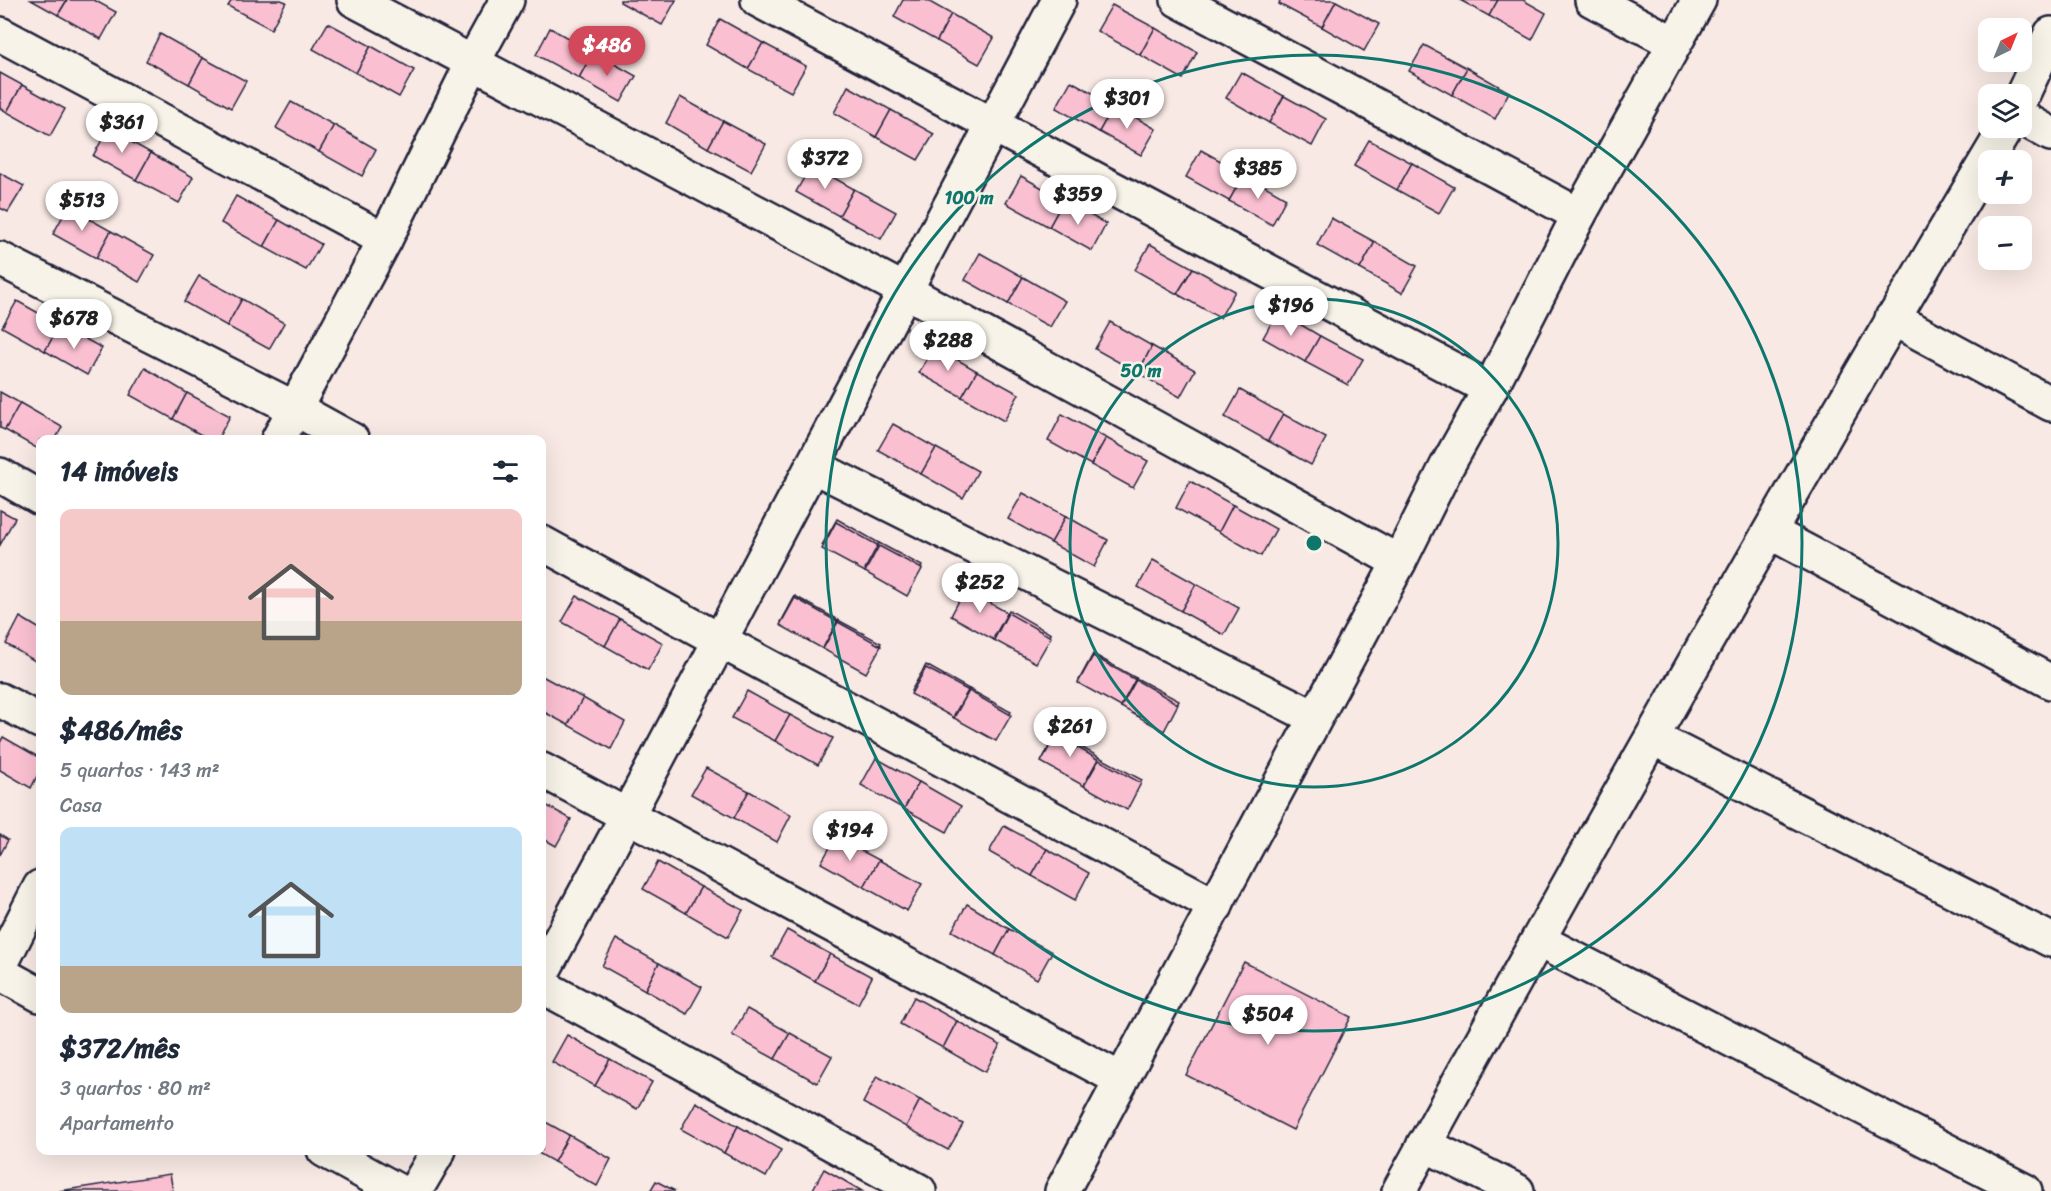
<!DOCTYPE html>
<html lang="pt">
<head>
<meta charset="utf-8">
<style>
	body { margin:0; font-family:Sriracha,sans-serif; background:#f6f6f7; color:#1f2937; height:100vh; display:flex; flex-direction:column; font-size:22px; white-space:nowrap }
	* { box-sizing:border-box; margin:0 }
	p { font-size:20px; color:#747a83 }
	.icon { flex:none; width:33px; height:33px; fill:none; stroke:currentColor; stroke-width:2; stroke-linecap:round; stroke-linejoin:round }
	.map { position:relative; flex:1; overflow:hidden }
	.sheet { position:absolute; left:36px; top:435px; width:510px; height:720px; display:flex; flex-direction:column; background:#fff; border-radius:12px; box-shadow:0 6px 24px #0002 }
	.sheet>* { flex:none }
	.needle { width:39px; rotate:43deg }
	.fabs { position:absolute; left:1978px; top:18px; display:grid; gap:12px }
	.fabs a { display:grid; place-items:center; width:54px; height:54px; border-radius:12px; background:#fff; box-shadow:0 6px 24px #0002; font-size:30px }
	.price { position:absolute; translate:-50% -51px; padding:0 14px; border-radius:21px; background:#fff; color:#222; font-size:20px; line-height:39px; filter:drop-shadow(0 2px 3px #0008) }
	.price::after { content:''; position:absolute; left:50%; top:36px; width:18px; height:14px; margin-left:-9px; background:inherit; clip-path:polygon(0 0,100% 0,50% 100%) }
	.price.selected { background:#d1495b; color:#fff }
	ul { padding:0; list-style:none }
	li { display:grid; align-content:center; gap:12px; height:318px; padding:0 24px }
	li span { display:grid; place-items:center; height:186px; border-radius:12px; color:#555 }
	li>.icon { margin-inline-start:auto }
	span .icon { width:108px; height:108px; fill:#fffc; stroke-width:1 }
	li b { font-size:26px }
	h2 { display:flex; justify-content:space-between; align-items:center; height:72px; padding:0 24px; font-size:26px }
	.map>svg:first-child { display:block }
</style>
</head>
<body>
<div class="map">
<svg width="2051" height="1191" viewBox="0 0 2051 1191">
	<rect width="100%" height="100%" fill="#f8e9e4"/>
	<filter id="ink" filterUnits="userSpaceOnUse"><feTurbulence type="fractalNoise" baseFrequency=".0167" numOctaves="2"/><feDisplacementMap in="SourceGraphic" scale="12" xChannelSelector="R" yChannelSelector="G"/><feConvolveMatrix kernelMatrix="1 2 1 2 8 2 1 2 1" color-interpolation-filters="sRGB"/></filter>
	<g filter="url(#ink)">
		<g fill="#fac0d2" stroke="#22223b" stroke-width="1.5">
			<path d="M31,0H67L58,15Z"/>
			<path d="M67,0H94L116,12L101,39L58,15Z"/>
			<path d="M232,0H281L286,2L271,29L228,6Z"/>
			<path d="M620,0H676L662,25L620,2Z"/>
			<path d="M903,0H926L951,14L937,41L894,17Z"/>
			<path d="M1280,0H1335L1336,1L1322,27L1279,4Z"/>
			<path d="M1460,0H1498L1489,16Z"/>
			<path d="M1498,0H1523L1546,13L1532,40L1489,16Z"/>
			<path d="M1336,1L1379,24L1364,51L1322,27Z"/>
			<path d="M1112,5L1155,28L1140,55L1097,31Z"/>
			<path d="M951,14L994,38L979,64L937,41Z"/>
			<path d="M720,19L763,43L748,69L706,45Z"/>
			<path d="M328,23L371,46L356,73L313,49Z"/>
			<path d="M550,28L593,52L579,78L536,55Z"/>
			<path d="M1155,28L1197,52L1183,79L1140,55Z"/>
			<path d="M160,34L203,58L189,84L146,61Z"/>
			<path d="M763,43L806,66L791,92L748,69Z"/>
			<path d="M1424,45L1467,68L1452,95L1409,71Z"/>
			<path d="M371,46L414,70L399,97L356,73Z"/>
			<path d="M593,52L636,76L621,102L579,78Z"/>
			<path d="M203,58L246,81L231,108L189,84Z"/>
			<path d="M1467,68L1509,92L1495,119L1452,95Z"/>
			<path d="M1241,72L1284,96L1269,123L1226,98Z"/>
			<path d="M0,73L22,85L7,112L0,108Z"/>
			<path d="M1071,81L1114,105L1099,132L1056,108Z"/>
			<path d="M22,85L65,109L50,136L7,112Z"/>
			<path d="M848,86L891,110L876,137L834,113Z"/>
			<path d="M1284,96L1326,119L1312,146L1269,123Z"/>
			<path d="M680,97L723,121L708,148L666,123Z"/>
			<path d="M291,102L334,125L319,152L276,128Z"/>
			<path d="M1114,105L1156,129L1141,155L1099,132Z"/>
			<path d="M891,110L934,134L918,160L876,137Z"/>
			<path d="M723,121L766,144L751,171L708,148Z"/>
			<path d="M334,125L376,149L362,176L319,152Z"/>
			<path d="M108,129L151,153L136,180L93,156Z"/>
			<path d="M1369,140L1412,163L1397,190L1354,166Z"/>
			<path d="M1201,150L1244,174L1229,201L1186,177Z"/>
			<path d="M151,153L193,177L179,203L136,180Z"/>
			<path d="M1412,163L1454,187L1439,213L1397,190Z"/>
			<path d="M811,165L854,189L839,216L796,192Z"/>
			<path d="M0,173L24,186L8,212L0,208Z"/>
			<path d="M1244,174L1286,198L1272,225L1229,201Z"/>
			<path d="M1021,176L1064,200L1049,227L1006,203Z"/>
			<path d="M854,189L896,212L881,239L839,216Z"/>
			<path d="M236,196L279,220L264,247L221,223Z"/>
			<path d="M1064,200L1106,224L1092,251L1049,227Z"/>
			<path d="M68,207L111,231L96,258L53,234Z"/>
			<path d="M1331,218L1375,242L1360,269L1317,245Z"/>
			<path d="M279,220L321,244L306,270L264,247Z"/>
			<path d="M111,231L154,255L139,282L96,258Z"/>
			<path d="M1375,242L1417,266L1402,293L1360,269Z"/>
			<path d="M1150,244L1193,268L1177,294L1135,270Z"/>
			<path d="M980,253L1023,277L1008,304L965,280Z"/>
			<path d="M1193,268L1235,291L1220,318L1177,294Z"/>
			<path d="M199,276L242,299L227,326L184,302Z"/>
			<path d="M1023,277L1065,301L1050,327L1008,304Z"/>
			<path d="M242,299L284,323L269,349L227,326Z"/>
			<path d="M17,301L60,325L45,351L2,327Z"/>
			<path d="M1278,311L1320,336L1305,362L1263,338Z"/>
			<path d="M1110,322L1152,346L1138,373L1095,349Z"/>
			<path d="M60,325L102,348L87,375L45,351Z"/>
			<path d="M1320,336L1363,359L1348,385L1305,362Z"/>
			<path d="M934,346L977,371L962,397L919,373Z"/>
			<path d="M1152,346L1195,370L1180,397L1138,373Z"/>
			<path d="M145,368L187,393L173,419L130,395Z"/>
			<path d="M977,371L1019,394L1004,421L962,397Z"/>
			<path d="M1240,390L1283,414L1268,441L1225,417Z"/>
			<path d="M0,392L20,403L5,430L0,428Z"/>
			<path d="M187,393L230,416L217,440H210L173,419Z"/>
			<path d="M20,403L62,427L55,440H40V450L5,430Z"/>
			<path d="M1062,414L1106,438L1091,465L1048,441Z"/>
			<path d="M1283,414L1326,438L1311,465L1268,441Z"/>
			<path d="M893,424L936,448L921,474L878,450Z"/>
			<path d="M1106,438L1148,461L1133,488L1091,465Z"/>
			<path d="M936,448L978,471L963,498L921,474Z"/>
			<path d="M1190,481L1233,505L1219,532L1176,508Z"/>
			<path d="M1023,493L1066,516L1051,543L1008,519Z"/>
			<path d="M1233,505L1276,529L1261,556L1219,532Z"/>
			<path d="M0,510L15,518L0,545Z"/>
			<path d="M1066,516L1108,540L1094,567L1051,543Z"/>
			<path d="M837,519L879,543L865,569L822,545Z"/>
			<path d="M836,522L879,546L865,572L822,549Z"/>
			<path d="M879,543L922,566L907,593L865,569Z"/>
			<path d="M879,546L922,569L907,596L865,572Z"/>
			<path d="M1153,560L1196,584L1181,611L1138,587Z"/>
			<path d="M1196,584L1239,608L1224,635L1181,611Z"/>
			<path d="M965,589L1008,613L994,640L951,616Z"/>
			<path d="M577,596L620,619L605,646L562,622Z"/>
			<path d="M795,596L838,620L824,646L781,622Z"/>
			<path d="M795,598L838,622L823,649L780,625Z"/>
			<path d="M1009,610L1051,634L1036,660L994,637Z"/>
			<path d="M1008,613L1051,637L1036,663L994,640Z"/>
			<path d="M20,617L40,629V664L6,644Z"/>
			<path d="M620,619L663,643L648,670L605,646Z"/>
			<path d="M838,620L881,643L866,670L824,646Z"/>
			<path d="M838,622L881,646L866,673L823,649Z"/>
			<path d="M1093,654L1136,678L1122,704L1079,680Z"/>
			<path d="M1093,656L1136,680L1121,707L1078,683Z"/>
			<path d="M926,665L969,689L954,715L911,691Z"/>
			<path d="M926,668L969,691L954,718L911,694Z"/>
			<path d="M542,676L583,698L568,725L542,711Z"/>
			<path d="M1136,678L1179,701L1164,728L1122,704Z"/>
			<path d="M1136,680L1178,704L1164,731L1121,707Z"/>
			<path d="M969,689L1011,712L996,739L954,715Z"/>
			<path d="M747,691L790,715L775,741L732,718Z"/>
			<path d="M969,691L1011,715L996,741L954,718Z"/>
			<path d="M583,698L625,722L611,749L568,725Z"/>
			<path d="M790,715L833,738L818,765L775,741Z"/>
			<path d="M1056,733L1099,757L1085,783L1042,760Z"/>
			<path d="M1056,735L1099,760L1084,786L1041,762Z"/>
			<path d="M3,737L40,758V770L31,788L0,770V743Z"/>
			<path d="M1099,757L1142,780L1127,807L1085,783Z"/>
			<path d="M876,758L919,782L904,809L861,785Z"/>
			<path d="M1099,760L1141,783L1127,810L1084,786Z"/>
			<path d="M706,768L749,791L734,818L691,794Z"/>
			<path d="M919,782L961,806L947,832L904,809Z"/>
			<path d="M749,791L791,815L777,842L734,818Z"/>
			<path d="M542,803L571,819L556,846L542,838Z"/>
			<path d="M1004,826L1047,849L1032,876L989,852Z"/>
			<path d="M0,835L8,840L0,855Z"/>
			<path d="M836,837L879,860L864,887L821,863Z"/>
			<path d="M1047,849L1089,873L1075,900L1032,876Z"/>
			<path d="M879,860L922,884L907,911L864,887Z"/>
			<path d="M658,862L701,887L686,913L643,889Z"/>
			<path d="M701,887L743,910L728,937L686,913Z"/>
			<path d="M967,904L1009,929L995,955L952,931Z"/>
			<path d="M1009,929L1052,952L1037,979L995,955Z"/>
			<path d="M787,930L830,954L815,981L772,957Z"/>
			<path d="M616,939L659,963L645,990L602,966Z"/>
			<path d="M830,954L872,977L858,1004L815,981Z"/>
			<path d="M1244,962L1351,1017L1293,1130L1186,1075Z"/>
			<path d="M659,963L702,987L687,1014L645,990Z"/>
			<path d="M914,997L957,1021L943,1048L900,1024Z"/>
			<path d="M747,1009L790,1033L775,1059L732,1035Z"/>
			<path d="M957,1021L1000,1045L985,1072L943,1048Z"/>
			<path d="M790,1033L832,1056L817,1083L775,1059Z"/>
			<path d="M567,1035L610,1059L595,1086L552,1062Z"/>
			<path d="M610,1059L652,1082L637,1109L595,1086Z"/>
			<path d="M877,1076L920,1100L906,1127L863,1103Z"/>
			<path d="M920,1100L963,1124L948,1150L906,1127Z"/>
			<path d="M696,1102L738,1126L724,1153L681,1129Z"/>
			<path d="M542,1120L569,1135L554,1162L533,1150H542Z"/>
			<path d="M738,1126L781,1150L766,1177L724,1153Z"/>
			<path d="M569,1135L611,1159L597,1186L554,1162Z"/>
			<path d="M824,1169L862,1191H812Z"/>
			<path d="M170,1174L173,1191H59Z"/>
			<path d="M656,1181L675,1191H650Z"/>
		</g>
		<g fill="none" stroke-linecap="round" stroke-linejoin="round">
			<g stroke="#22223b" stroke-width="38">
				<g id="minor">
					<path d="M354,0L904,290L1399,562"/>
					<path d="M758,0L1490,389"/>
					<path d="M1178,0L1579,215"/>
					<path d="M1592,0L1674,43"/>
					<path d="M0,34L385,240"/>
					<path d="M2022,96L2051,34"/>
					<path d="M2022,118L2051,134"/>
					<path d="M0,259L294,408L352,440"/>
					<path d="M1892,318L2051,404"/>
					<path d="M278,440L385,240L473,62L507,0"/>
					<path d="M813,466L1314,717"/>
					<path d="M0,475L40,498"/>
					<path d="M1770,532L2051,682"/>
					<path d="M542,543L719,640L1216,906"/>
					<path d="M0,700L40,721"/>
					<path d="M1653,738L2051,940"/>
					<path d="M542,770L1120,1079"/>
					<path d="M1538,940L2025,1191"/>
					<path d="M0,966L40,887"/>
					<path d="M0,973L40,995"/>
					<path d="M542,973L627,816L1059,0"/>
					<path d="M542,986L919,1191"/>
					<path d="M1424,1144L1517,1191"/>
					<path d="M324,1150L398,1191"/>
					<path d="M415,1191L439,1150"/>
					<path d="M1062,1191L1399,562L1447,466L1490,389L1579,215L1699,0"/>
					<path d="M1399,1191C1595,833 1797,479 2006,128"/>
				</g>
			</g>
			<use href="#minor" stroke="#f7f3e8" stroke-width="33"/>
		</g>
	</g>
	<g fill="none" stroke="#0f766e" stroke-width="3">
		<circle cx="1314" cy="543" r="244"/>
		<circle cx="1314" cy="543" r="488"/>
	</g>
	<circle cx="1314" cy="543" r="9" fill="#0f766e" stroke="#f7f3e8" stroke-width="3"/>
	<g font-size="18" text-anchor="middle" font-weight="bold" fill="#0f766e" stroke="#f7f3e8" stroke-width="5" stroke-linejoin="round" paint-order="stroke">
		<text x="969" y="204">100 m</text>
		<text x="1141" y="377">50 m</text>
	</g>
</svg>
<div class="fabs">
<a><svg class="needle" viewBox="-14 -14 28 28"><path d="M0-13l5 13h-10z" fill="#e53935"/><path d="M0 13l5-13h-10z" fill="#747a83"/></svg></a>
<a><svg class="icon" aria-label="layers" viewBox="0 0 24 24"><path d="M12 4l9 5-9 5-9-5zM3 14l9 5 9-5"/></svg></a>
<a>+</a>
<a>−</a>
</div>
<b class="price selected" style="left:607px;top:77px">$486</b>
<b class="price" style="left:1127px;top:130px">$301</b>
<b class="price" style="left:122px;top:154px">$361</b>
<b class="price" style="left:825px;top:190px">$372</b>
<b class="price" style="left:1258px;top:200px">$385</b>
<b class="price" style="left:1078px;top:226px">$359</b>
<b class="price" style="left:82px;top:232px">$513</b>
<b class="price" style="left:1291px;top:337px">$196</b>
<b class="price" style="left:74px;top:350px">$678</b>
<b class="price" style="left:948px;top:372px">$288</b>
<b class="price" style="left:980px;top:614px">$252</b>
<b class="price" style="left:1070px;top:758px">$261</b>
<b class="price" style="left:850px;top:862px">$194</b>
<b class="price" style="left:1268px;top:1046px">$504</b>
<section class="sheet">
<h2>14 imóveis<svg class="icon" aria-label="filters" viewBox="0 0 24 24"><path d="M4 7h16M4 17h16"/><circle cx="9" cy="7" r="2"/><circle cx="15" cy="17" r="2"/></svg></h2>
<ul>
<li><span style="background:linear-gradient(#f6c9c9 60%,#b9a48a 0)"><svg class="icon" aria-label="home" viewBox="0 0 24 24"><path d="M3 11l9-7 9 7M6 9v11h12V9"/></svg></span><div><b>$486/mês</b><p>5 quartos · 143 m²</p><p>Casa</p></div></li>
<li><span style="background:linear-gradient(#bfe0f5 75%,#b9a48a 0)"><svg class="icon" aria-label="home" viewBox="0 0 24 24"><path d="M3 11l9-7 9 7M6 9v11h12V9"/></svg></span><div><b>$372/mês</b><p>3 quartos · 80 m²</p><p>Apartamento</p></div></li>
</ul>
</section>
</div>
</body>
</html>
